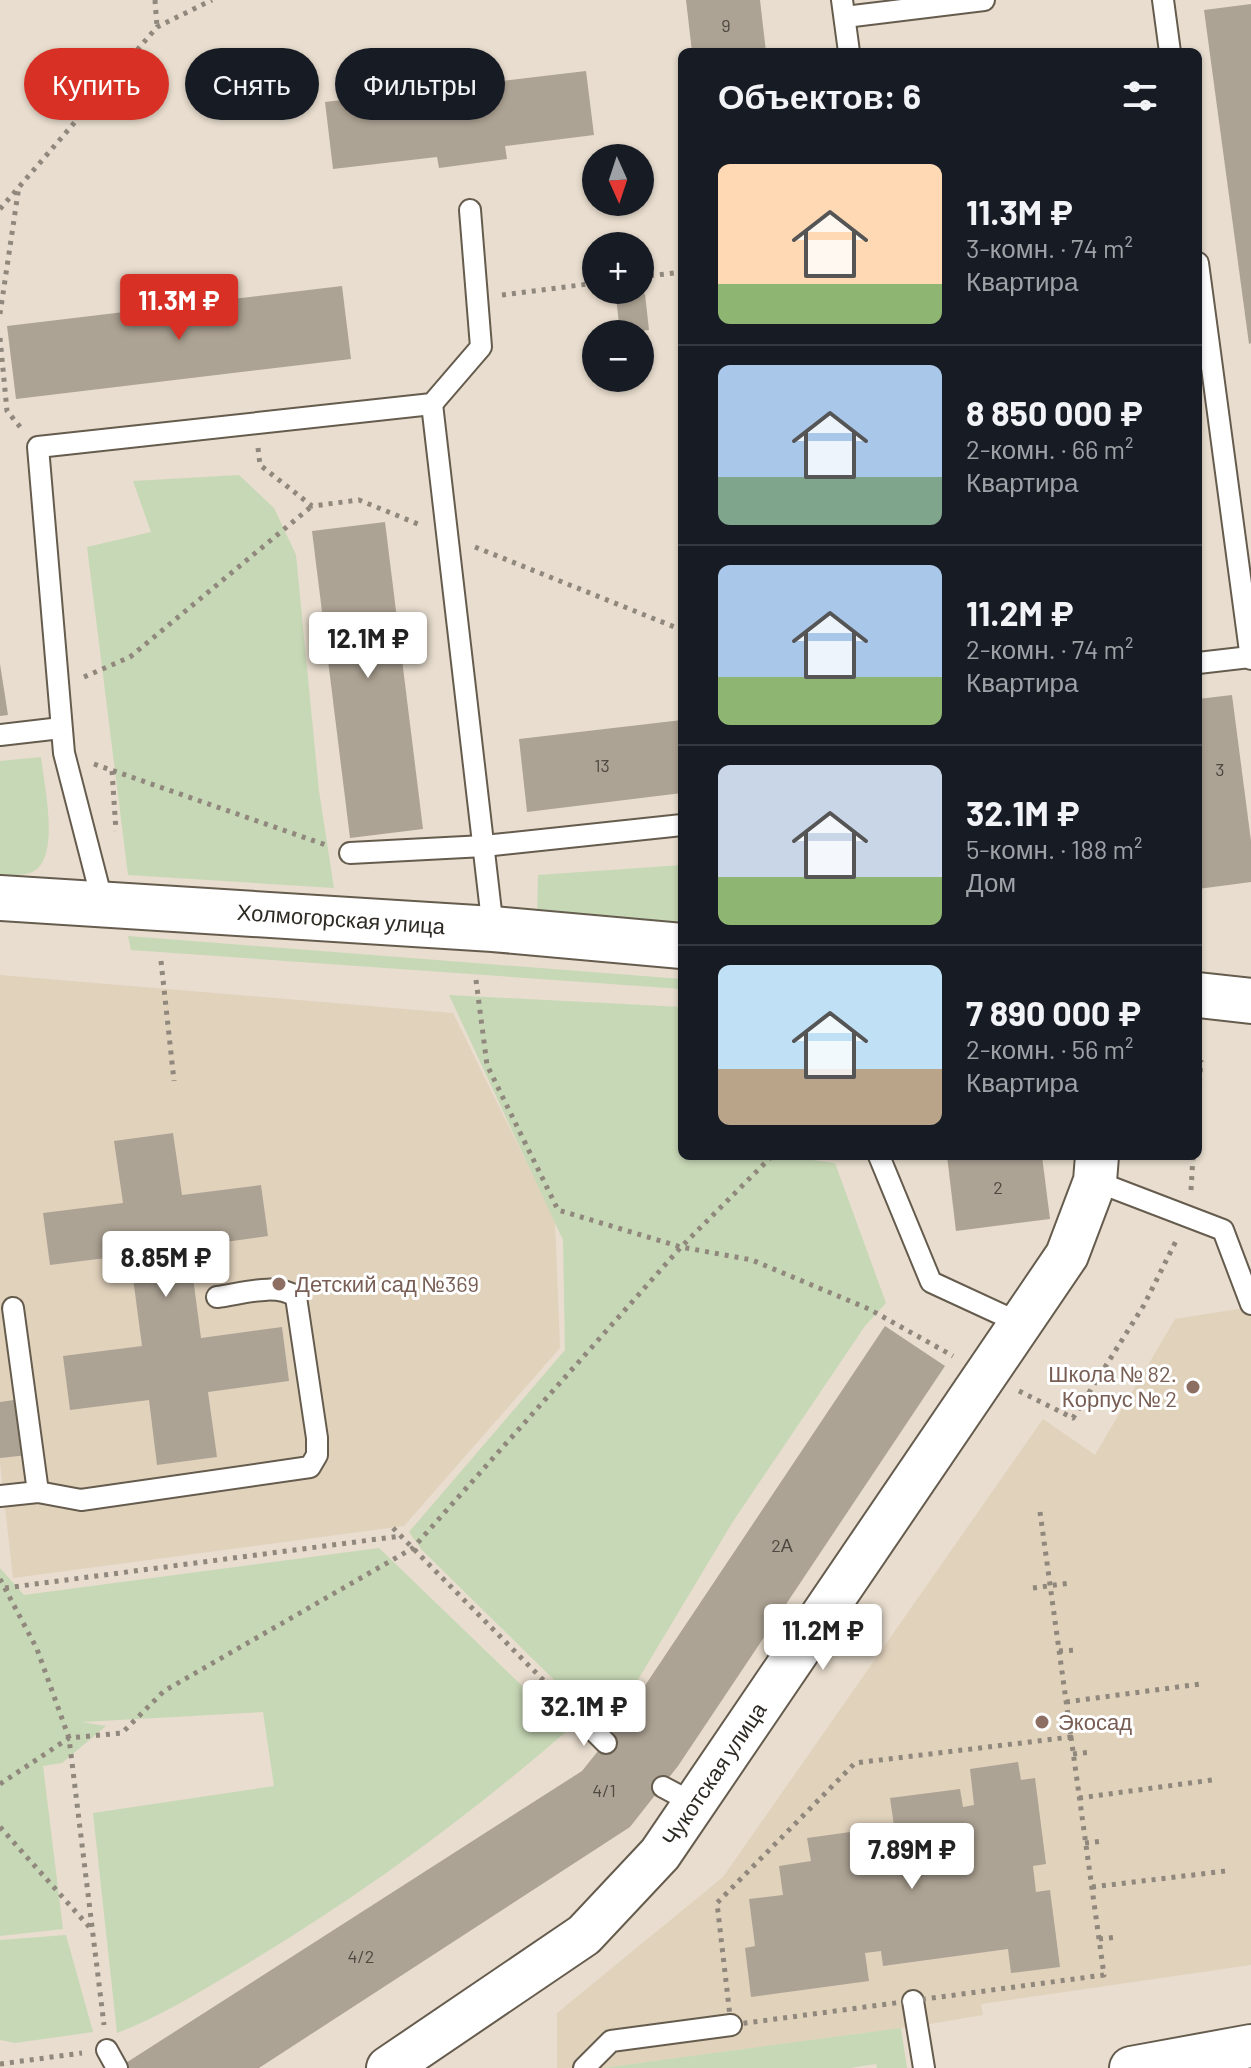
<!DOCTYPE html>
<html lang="ru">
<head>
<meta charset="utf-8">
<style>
	body { margin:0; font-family:Barlow,sans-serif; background:#20242c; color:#f1f3f6; height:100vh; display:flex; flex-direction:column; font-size:30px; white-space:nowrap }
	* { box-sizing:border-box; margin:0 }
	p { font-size:26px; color:#9ea1a6 }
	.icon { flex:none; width:44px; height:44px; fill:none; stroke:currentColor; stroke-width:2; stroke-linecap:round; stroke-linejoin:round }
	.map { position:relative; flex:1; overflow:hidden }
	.sheet { position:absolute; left:678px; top:48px; width:524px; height:1112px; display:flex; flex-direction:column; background:#171b24; border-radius:12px; box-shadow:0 2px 6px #0004 }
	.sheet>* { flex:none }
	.banner { position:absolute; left:24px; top:48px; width:534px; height:72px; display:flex; gap:16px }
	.needle { width:52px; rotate:177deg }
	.controls { position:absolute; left:582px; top:144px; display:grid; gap:16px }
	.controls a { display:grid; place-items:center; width:72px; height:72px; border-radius:50%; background:#171b24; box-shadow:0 2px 6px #0004; font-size:40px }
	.price { position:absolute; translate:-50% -68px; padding:0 18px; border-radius:8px; background:#fff; color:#222; font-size:26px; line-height:52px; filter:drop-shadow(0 2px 4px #0008) }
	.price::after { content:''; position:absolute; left:50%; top:48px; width:24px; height:18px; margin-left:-12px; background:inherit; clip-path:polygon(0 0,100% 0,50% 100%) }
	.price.current { background:#d93025; color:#fff }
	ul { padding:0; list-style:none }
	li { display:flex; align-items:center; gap:24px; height:200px; padding:0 40px }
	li+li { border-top:2px solid #363941 }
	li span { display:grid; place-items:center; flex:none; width:224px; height:160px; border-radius:12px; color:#555 }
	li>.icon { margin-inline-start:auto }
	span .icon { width:96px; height:96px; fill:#fffc; stroke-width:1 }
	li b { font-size:34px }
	h2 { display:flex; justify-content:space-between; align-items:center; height:96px; padding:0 40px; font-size:34px }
	.chip { padding:0 28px; border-radius:36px; background:#171b24; box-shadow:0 2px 6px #0004; font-size:28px; line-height:72px }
	.chip.current { background:#d93025; color:#fff }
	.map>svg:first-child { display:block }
</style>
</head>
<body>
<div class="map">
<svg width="1251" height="2068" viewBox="0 0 1251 2068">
	<rect width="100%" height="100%" fill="#e8ddce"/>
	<g fill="#e1d2bc">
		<path d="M0,975L453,1013L555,1220L560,1348L404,1526L13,1578L0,1463Z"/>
		<path d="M1251,1307V1965L981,2004L983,2015L918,2026L602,2068H557V2013L723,1877L1043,1419L1095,1455L1175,1319Z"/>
	</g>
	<g fill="#c7d8b6">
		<path d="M239,475L274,508L296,555L319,791L334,888L128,875L87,547L151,532L133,481Z"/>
		<path d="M41,757C44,784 59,850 37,869C27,877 12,875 0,874V761Z"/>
		<path d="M682,865V923L537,919L538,875Z"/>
		<path d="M128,936L682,979V989L131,950Z"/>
		<path d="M449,995L682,1007V1156H781L835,1163L886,1303L865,1326L732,1523L636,1683L599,1724L422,1550L409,1532L565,1350L563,1240Z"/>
		<path d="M379,1548L568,1730C468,1817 359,1897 245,1965C203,1990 162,2016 117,2033L93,1813L274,1786L263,1712L82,1722L106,1726L62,1763L43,1766L63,1929L0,1936V1568L24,1595Z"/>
		<path d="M66,1935L93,2032L15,2043L0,2040V1940Z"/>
		<path d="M901,2028L907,2068H877L876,2064L850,2068H602Z"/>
	</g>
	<g fill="#ada394">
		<path d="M686,0H760L766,52H692Z"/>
		<path d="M1251,4V343L1249,344L1204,10Z"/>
		<path d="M586,71L594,135L505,146L507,159L439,168L437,157L333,169L325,102Z"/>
		<path d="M342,286L351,359L16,399L7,326Z"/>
		<path d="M645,294L649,330L620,333L616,297Z"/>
		<path d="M385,522L423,829L350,838L312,531Z"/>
		<path d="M0,664L8,715L0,716Z"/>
		<path d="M1232,695L1251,841V882L1198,889V699Z"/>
		<path d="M682,720V793L527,812L519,739Z"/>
		<path d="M173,1133L182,1195L261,1185L268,1236L189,1247L201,1338L282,1327L289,1381L208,1392L217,1457L157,1465L149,1400L70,1410L63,1356L142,1346L130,1255L50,1265L43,1213L123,1203L114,1141Z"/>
		<path d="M947,1156H1042L1050,1219L956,1231Z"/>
		<path d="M885,1326L945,1366L678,1766L630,1827L259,2068H118L582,1771L618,1726Z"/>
		<path d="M21,1399L28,1455L0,1458V1402Z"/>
		<path d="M1018,1762L1021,1780L1035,1778L1046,1864L1033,1866L1036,1892L1050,1890L1060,1967L1011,1973L1008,1949L883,1966L881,1951L865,1953L869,1981L751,1997L745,1948L755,1946L749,1899L783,1895L779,1866L811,1861L807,1838L894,1826L890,1798L960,1789L963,1807L974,1805L970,1769Z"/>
	</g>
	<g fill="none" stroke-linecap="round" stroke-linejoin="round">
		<g stroke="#655c4e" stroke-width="24">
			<g id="lane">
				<path d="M842,0L849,52"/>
				<path d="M1163,0L1170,52"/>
				<path d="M845,17L984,0"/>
				<path d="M1198,263L1251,659"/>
				<path d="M432,404L493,929"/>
				<path d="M1198,663L1250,657"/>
				<path d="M0,735L61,728"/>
				<path d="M350,853L484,846L682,825"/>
				<path d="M103,904L64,753L38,447L432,404L481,347L470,210"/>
				<path d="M879,1156L931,1282L1022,1324"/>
				<path d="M1095,1181L1223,1230L1251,1304"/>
				<path d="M13,1308L38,1492"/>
				<path d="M0,1496L38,1492L81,1500L310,1467L317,1455V1438L296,1297C277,1282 241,1294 217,1297"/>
				<path d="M577,1714L606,1743"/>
				<path d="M663,1787L693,1803"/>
				<path d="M913,2001L924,2068"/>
				<path d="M107,2050L117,2068"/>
				<path d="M584,2068L611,2041L731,2025"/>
			</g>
		</g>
		<g stroke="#655c4e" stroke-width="46">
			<g id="street">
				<path d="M388,2068L584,1935L660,1854L1067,1255L1095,1181L1097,1156"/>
				<path d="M1131,2068L1251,2046"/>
			</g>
		</g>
		<g stroke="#655c4e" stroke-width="48">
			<g id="secondary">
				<path d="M0,898L493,929L682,946"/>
				<path d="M1198,995L1251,1001"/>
			</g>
		</g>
		<g stroke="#90887d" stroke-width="5" stroke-dasharray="4 6" stroke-linecap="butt">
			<path d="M155,0L157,27"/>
			<path d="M0,209L157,27L212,0"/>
			<path d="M640,277L682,272"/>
			<path d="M502,295L596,283"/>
			<path d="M0,314L19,186"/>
			<path d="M0,338L7,411L21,428"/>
			<path d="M258,448L260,465L312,506L359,500L418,524"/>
			<path d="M475,547L682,630"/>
			<path d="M84,677L130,657L312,506"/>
			<path d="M94,764L326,845"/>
			<path d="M112,771L116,831"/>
			<path d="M161,961L174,1081"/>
			<path d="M476,980L487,1065L558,1210L681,1247L752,1260L869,1309L953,1356"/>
			<path d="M1198,1102L1201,1060"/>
			<path d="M1191,1190L1193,1156"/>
			<path d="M1019,1391L1073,1418L1144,1305L1176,1241"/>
			<path d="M1040,1512L1071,1737"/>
			<path d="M393,1528L558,1695"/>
			<path d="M0,1579L37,1649L69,1738L104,2025"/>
			<path d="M5,1588L401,1536"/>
			<path d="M1033,1588L1070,1583"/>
			<path d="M1059,1651L1076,1650"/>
			<path d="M1066,1702L1200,1684"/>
			<path d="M1071,1737L1104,1975L731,2025L717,1903L855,1763Z"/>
			<path d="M1073,1754L1092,1752"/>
			<path d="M0,1784L69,1738L122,1733L164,1691L413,1548L681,1247L772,1156"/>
			<path d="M1079,1798L1212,1780"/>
			<path d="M0,1827L92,1930"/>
			<path d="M1085,1843L1103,1841"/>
			<path d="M1092,1887L1226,1871"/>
			<path d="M1099,1939L1117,1937"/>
			<path d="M0,2064L82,2053"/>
		</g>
		<use href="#lane" stroke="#fff" stroke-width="20"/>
		<use href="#street" stroke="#fff" stroke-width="42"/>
		<use href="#secondary" stroke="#fff" stroke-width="44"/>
	</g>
	<g fill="#8d6e63" stroke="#fff" stroke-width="3">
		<circle cx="279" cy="1284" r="8"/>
		<circle cx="1193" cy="1387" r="8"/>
		<circle cx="1042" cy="1722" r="8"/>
	</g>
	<g text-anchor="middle" stroke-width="6" stroke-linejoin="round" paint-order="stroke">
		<g font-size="18" fill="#4e4840">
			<text x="726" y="32">9</text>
			<text x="602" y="772">13</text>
			<text x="1220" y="776">3</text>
			<text x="998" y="1194">2</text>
			<text x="782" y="1552">2А</text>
			<text x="604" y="1797">4/1</text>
			<text x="361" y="1963">4/2</text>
		</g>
		<g font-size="22" fill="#2e2a24" stroke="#fff">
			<text transform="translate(341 919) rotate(4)" y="8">Холмогорская улица</text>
			<text transform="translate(714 1774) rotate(-56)" y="8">Чукотская улица</text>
		</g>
		<g font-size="22" fill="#785e54" stroke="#fff" text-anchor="start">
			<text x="295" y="1292">Детский сад №369</text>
			<text x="1177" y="1382" text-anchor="end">Школа № 82.<tspan x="1177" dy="25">Корпус № 2</tspan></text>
			<text x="1058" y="1730">Экосад</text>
		</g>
	</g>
</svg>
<div class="controls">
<a><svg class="needle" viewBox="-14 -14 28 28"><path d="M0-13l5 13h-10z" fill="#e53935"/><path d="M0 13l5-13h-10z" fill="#9ea1a6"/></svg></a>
<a>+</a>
<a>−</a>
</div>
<b class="price current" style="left:179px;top:342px">11.3M ₽</b>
<b class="price" style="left:368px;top:680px">12.1M ₽</b>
<b class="price" style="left:166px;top:1299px">8.85M ₽</b>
<b class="price" style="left:823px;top:1672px">11.2M ₽</b>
<b class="price" style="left:584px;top:1748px">32.1M ₽</b>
<b class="price" style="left:912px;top:1891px">7.89M ₽</b>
<div class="banner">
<a class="chip current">Купить</a>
<a class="chip">Снять</a>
<a class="chip">Фильтры</a>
</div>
<section class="sheet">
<h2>Объектов: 6<svg class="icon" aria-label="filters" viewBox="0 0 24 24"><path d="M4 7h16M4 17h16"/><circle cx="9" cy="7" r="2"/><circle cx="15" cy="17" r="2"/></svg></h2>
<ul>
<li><span style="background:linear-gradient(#ffd9b3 75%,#8fb573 0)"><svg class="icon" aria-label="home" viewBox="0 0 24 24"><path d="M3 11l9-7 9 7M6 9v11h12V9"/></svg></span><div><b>11.3M ₽</b><p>3-комн. · 74 m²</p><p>Квартира</p></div></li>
<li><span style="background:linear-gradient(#a9c7e8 70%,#7fa58c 0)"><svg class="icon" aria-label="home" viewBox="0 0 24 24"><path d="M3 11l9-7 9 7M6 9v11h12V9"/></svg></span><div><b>8 850 000 ₽</b><p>2-комн. · 66 m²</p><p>Квартира</p></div></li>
<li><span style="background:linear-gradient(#a9c7e8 70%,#8fb573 0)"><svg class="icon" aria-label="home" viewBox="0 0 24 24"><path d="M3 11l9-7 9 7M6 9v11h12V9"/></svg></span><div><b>11.2M ₽</b><p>2-комн. · 74 m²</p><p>Квартира</p></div></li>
<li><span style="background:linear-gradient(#c9d6e8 70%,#8fb573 0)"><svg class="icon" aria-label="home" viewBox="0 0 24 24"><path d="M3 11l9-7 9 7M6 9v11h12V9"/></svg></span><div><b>32.1M ₽</b><p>5-комн. · 188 m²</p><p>Дом</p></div></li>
<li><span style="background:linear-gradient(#bfe0f5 65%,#b9a48a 0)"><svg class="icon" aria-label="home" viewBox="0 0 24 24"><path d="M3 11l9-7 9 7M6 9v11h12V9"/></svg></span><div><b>7 890 000 ₽</b><p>2-комн. · 56 m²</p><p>Квартира</p></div></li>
</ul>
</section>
</div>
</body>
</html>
